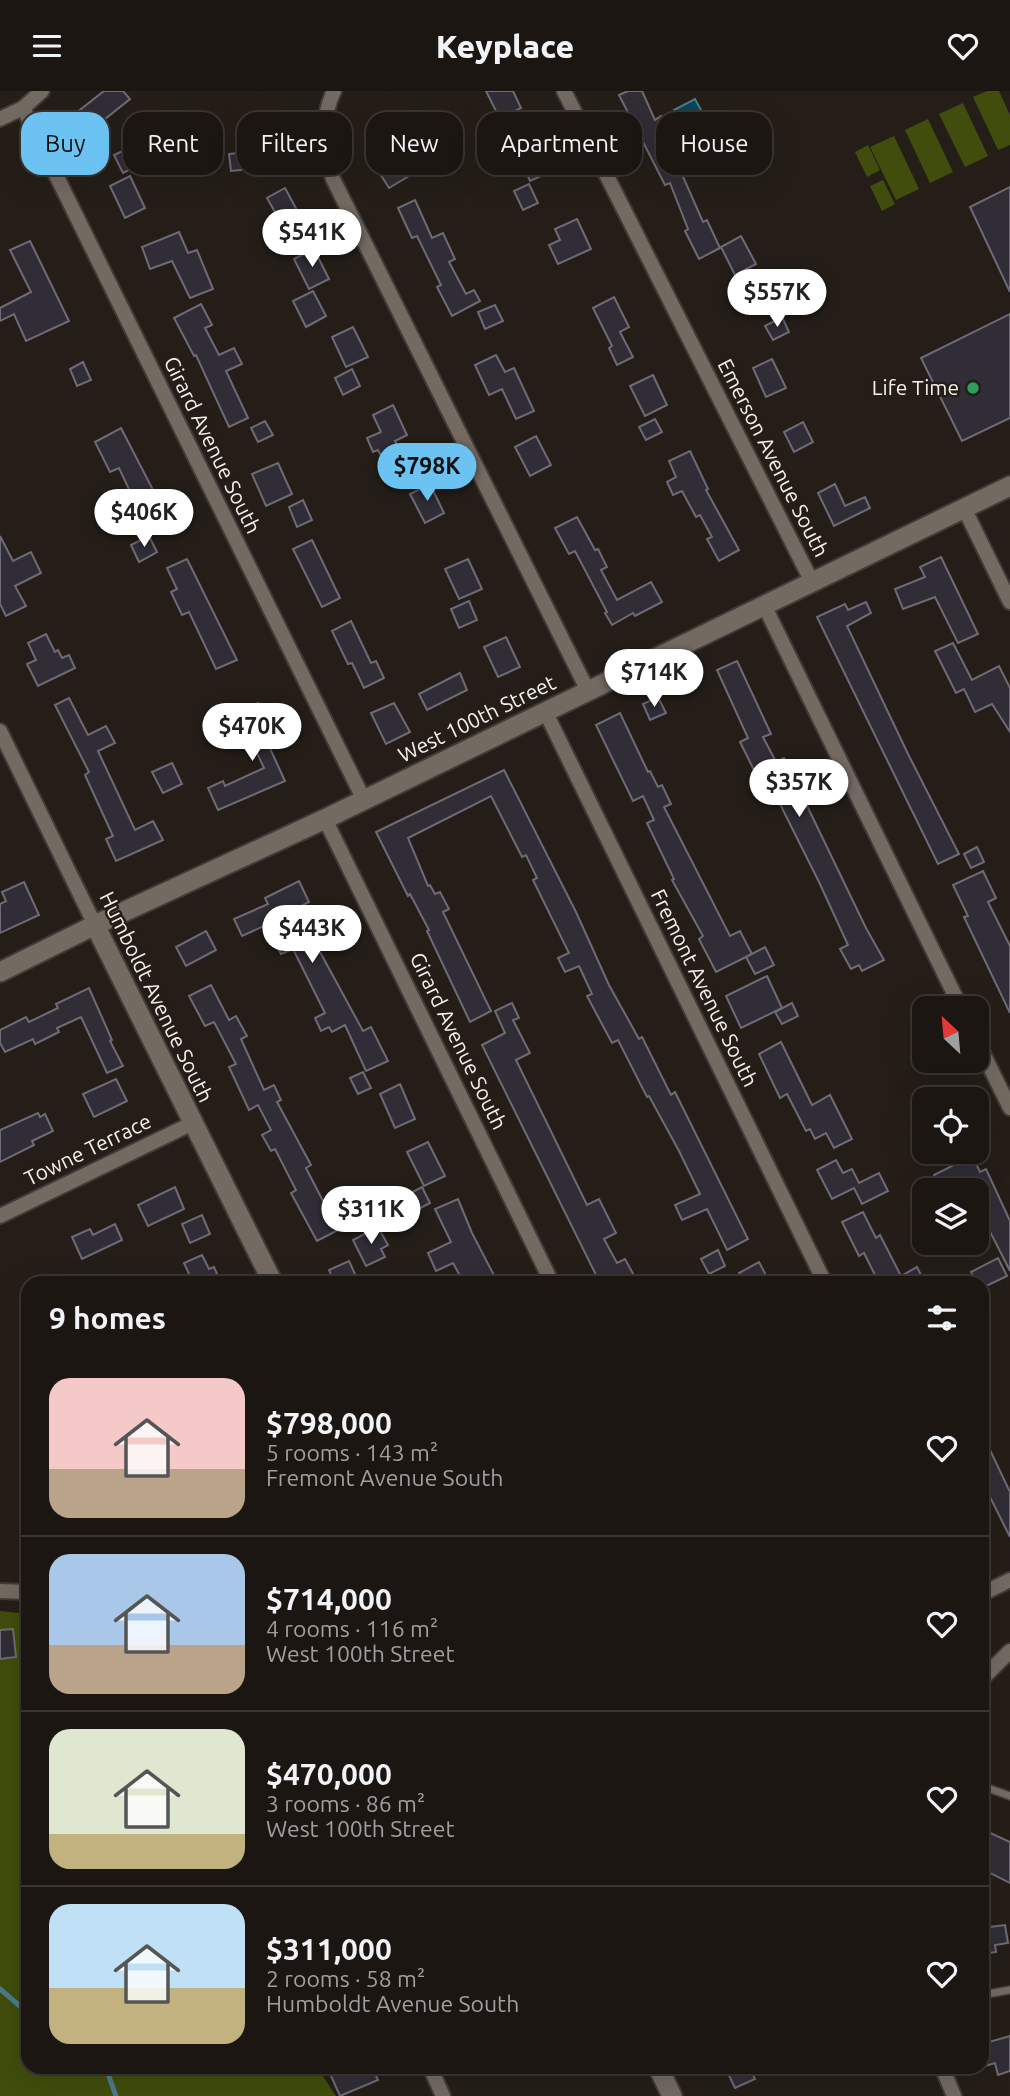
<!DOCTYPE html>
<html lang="en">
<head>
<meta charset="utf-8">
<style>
	body { margin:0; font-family:Ubuntu,sans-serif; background:#292320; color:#f1f3f6; height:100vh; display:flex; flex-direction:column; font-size:26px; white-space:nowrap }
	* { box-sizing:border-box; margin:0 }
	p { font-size:23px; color:#a09f9f }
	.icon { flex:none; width:38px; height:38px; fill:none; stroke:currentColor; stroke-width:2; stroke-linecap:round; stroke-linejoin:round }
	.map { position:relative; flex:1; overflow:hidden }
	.panel { position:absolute; left:21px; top:1185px; width:968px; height:798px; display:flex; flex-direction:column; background:#1c1612; border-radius:21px; box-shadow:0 7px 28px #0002,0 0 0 2px #3a3532 }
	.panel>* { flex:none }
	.banner { position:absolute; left:21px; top:21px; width:970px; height:63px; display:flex; gap:14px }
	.needle { width:46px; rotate:334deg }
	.buttons { position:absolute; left:912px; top:905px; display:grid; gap:14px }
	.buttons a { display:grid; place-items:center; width:77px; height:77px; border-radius:14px; background:#1c1612; box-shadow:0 7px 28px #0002,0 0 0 2px #3a3532; font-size:35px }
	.price { position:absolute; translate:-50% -60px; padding:0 16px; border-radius:24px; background:#fff; color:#222; font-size:23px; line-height:46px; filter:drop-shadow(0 2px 4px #0008) }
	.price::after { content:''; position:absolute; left:50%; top:42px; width:21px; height:16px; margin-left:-10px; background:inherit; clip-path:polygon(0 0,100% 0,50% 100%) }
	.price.selected { background:#6cc3f2; color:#111 }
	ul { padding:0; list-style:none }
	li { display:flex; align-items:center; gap:21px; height:175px; padding:0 28px }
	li+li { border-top:2px solid #3a3532 }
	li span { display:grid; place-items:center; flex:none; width:196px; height:140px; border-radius:21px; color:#555 }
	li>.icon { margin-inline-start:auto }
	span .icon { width:84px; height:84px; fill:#fffc; stroke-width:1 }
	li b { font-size:30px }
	h2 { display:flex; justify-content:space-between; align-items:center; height:84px; padding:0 28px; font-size:30px }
	.pill { padding:0 24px; border-radius:21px; background:#1c1612; box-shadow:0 7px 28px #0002,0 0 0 2px #3a3532; font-size:24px; line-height:63px }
	.pill.selected { background:#6cc3f2; color:#111 }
	header { display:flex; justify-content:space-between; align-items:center; height:91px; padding:0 28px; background:#1c1612; font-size:32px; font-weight:800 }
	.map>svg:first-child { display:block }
</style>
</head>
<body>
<header><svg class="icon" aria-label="menu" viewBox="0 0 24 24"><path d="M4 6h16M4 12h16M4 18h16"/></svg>Keyplace<svg class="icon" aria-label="heart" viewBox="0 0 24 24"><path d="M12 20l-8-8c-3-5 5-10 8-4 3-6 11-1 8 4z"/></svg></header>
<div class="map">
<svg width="1010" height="2005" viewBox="0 0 1010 2005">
	<rect width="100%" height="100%" fill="#251e18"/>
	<g fill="#404d0c">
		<path d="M987,0H999L1010,24V54L998,59L973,6Z"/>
		<path d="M963,12L988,65L965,76L939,23Z"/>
		<path d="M928,28L953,81L930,92L905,39Z"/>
		<path d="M894,45L919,98L896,109L870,56Z"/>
		<path d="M868,54L880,79L867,86L855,61Z"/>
		<path d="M883,89L895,113L882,120L870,95Z"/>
		<path d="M0,1520L28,1523V1976H317L336,2005H0Z"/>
	</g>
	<path fill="#02485d" stroke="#4b7b88" stroke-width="2" d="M695,8L702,21L680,31L674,19Z"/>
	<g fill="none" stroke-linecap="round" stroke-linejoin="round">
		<g stroke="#4b7b88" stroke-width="5">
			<path d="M0,1898L28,1922"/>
			<path d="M99,1976L107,1980L116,2005"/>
		</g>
	</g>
	<g fill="#312d36" stroke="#6f6b75" stroke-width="2">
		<path d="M104,0H123L130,8L90,40L76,22Z"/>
		<path d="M486,0H513L521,17L500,28Z"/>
		<path d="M628,0H642L655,29L661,25L670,42L665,45L703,131L707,129L720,157L699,168L685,140L688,138L670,92L665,94L619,4Z"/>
		<path d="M253,30H279V64L248,65L250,78L231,80L229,63L237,62L236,41H253Z"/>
		<path d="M163,41L171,58L123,82L114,64Z"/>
		<path d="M537,49L552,80L530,90L516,59Z"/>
		<path d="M394,61L409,85L389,97L374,73Z"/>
		<path d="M130,85L145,117L125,127L110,95Z"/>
		<path d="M529,93L538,112L523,119L514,100Z"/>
		<path d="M1010,96V201L970,116Z"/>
		<path d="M285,97L298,121L280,130L267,107Z"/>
		<path d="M415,109L432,147L443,142L455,168L449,171L466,203L474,199L480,210L452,225L437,196L441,194L417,145L412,147L398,117Z"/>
		<path d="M577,128L591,158L558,173L549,154L560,149L555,138Z"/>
		<path d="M179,141L188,162L197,159L213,198L190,207L172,170L150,178L142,156Z"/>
		<path d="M741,145L756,173L735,184L721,156Z"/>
		<path d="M30,150L69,230L26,250L14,223L0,230V217L31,201L10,159Z"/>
		<path d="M314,158L329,188L309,198L294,168Z"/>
		<path d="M313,200L326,225L306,236L293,210Z"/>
		<path d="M614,206L629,236L620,241L633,266L617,274L609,257L612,255L593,217Z"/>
		<path d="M201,213L212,234L205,237L219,264L234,257L242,273L226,280L248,327L229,336L196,264L194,265L174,227Z"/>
		<path d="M495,214L503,230L485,238L478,221Z"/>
		<path d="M1010,223V327L962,350L921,267Z"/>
		<path d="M782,226L789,241L773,249L765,235Z"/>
		<path d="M353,236L368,266L346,276L332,246Z"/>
		<path d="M496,264L505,281L514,277L534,320L516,328L502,298L489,304L475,274Z"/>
		<path d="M772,268L786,297L766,306L753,277Z"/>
		<path d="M83,271L91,289L77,295L70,278Z"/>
		<path d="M352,278L360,295L343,304L335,287Z"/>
		<path d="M653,284L667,314L645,325L630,295Z"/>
		<path d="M393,314L407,344L395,350L408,376L391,385L378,359L373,361L367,347L381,341L373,324Z"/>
		<path d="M655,328L662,341L646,349L639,336Z"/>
		<path d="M265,330L273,344L258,351L251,337Z"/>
		<path d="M803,331L813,351L794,361L784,341Z"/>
		<path d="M121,337L169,430L149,441L119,377L110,381L95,351Z"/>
		<path d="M536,345L551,374L530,385L515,356Z"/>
		<path d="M690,360L708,398L706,399L739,459L719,470L707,448L712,446L700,424L696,426L682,400L673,404L667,391L676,386L669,370Z"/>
		<path d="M278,372L292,403L266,415L252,383Z"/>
		<path d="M430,393L444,422L425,432L410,403Z"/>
		<path d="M835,393L845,415L865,406L870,417L834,435L818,402Z"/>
		<path d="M303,409L312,429L297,436L289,416Z"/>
		<path d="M577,426L595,459L598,458L607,476L601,479L617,509L651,491L662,511L635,525L633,522L612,534L605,522L607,521L575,460L569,463L555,437Z"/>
		<path d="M0,445L13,470L31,461L41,482L15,495L26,515L6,525L0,513Z"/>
		<path d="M149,445L157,461L139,471L131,454Z"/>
		<path d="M312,449L340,507L322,516L293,458Z"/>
		<path d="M941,466L978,543L958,552L935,506L903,518L895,498L925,486L920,476Z"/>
		<path d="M187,468L237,569L216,578L189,521L182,524L171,501L177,498L167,477Z"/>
		<path d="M468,468L482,498L459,508L445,478Z"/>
		<path d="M469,510L477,529L459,537L451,518Z"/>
		<path d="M866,511L871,522L847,535L908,663L959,763L938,773L817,526L845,513L848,519Z"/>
		<path d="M351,530L371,572L376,570L384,587L364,597L352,572L348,573L332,540Z"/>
		<path d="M46,543L55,561L58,559L62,567L69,564L75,577L38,595L27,573L36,569L28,552Z"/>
		<path d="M506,546L520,576L498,586L484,556Z"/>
		<path d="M953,552L972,589L999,575L1010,597V641L992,613L975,621L964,598L956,602L935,560Z"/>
		<path d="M737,570L771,643L763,646L776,671L784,667L866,837L884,869L862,880L859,874L851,878L840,858L848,854L819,791L775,703L765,708L758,694L761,693L740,651L748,647L717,579Z"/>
		<path d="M460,582L467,599L427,619L419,603Z"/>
		<path d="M658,606L666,622L650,629L643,613Z"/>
		<path d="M69,607L88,644L106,635L115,652L98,660L135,739L153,730L163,749L116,770L106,748L113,745L85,684L89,681L55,614Z"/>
		<path d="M258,612L275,647L267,651L285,690L218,719L208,697L223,690L225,695L264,677L238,622Z"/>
		<path d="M394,612L410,641L386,653L371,622Z"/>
		<path d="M620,622L648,681L650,680L658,696L662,694L671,713L664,716L730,845L740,840L752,863L716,881L699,848L703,845L672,789L674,788L647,732L654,729L643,705L633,710L596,634Z"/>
		<path d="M172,672L182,693L163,702L152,681Z"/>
		<path d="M504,679L576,821L609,894L639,948L642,946L671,1004L675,1001L748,1148L727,1159L707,1118L682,1129L675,1114L700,1103L679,1060L649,1005L647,1006L618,949L612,952L587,905L592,903L579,875L565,881L558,867L569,862L533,789L537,787L526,764L522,766L491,705L408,747L428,795L430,794L435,803L440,801L449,818L443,821L491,920L470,931L427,840L429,839L410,803L408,805L376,741Z"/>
		<path d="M977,756L984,771L971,777L964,763Z"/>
		<path d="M983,780L996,807L988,811L1010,855V922L964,826L968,825L953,794Z"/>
		<path d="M299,790L309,811L303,814L318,845L313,848L363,940L371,936L388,970L366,980L345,934L332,941L329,936L321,940L315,927L325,922L293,858L281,863L266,834L242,845L234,828L268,813L265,807Z"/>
		<path d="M24,791L39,824L0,842V813L6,810L2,801Z"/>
		<path d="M206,840L216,859L186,875L176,856Z"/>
		<path d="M765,856L774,874L755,883L746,866Z"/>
		<path d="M767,885L782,917L741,937L726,905Z"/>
		<path d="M211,894L229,929L236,925L247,945L241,948L264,999L274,994L281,1009L277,1011L311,1074L306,1077L338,1139L317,1150L291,1102L296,1099L275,1058L271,1060L262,1044L271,1039L258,1014L249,1019L229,976L236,973L214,931L205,935L189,905Z"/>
		<path d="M89,897L112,949L110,950L123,975L107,982L81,926L57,937L59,941L35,953L33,948L5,961L0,952V939L26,926L29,931L58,917L56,913Z"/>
		<path d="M512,912L519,927L513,929L530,962L516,969L587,1114L599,1108L616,1142L604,1148L617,1172L625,1168L636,1188L629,1192H600L482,954L505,942L495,920Z"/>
		<path d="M792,912L798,925L782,933L775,921Z"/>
		<path d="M781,951L812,1014L830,1004L852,1048L834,1057L826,1042L815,1048L810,1038L806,1040L787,1003L780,1007L759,963Z"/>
		<path d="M363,981L371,997L358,1003L350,987Z"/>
		<path d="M116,988L127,1010L94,1026L83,1003Z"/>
		<path d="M400,993L415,1028L395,1037L380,1003Z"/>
		<path d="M38,1022L40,1026L45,1023L53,1040L32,1050L34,1054L0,1071V1039Z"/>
		<path d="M428,1051L445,1085L424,1095L407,1061Z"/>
		<path d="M945,1060H970L980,1081L986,1078L1010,1130V1180L976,1113V1099H970L965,1089L946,1099H942L934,1084L952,1075Z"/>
		<path d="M836,1069L843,1082L852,1078L859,1092L879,1082L888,1100L862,1113L854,1097L832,1108L817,1079Z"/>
		<path d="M175,1096L184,1118L148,1135L138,1114Z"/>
		<path d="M422,1096L430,1112L413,1121L405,1105Z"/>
		<path d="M458,1108L472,1142L498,1192H464L453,1172L436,1180L428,1162L451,1151L435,1118Z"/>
		<path d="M863,1121L876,1147L880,1144L901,1185L917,1176L925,1192H879L864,1162L859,1165L842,1131Z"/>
		<path d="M202,1124L210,1143L190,1152L182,1133Z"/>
		<path d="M115,1133L122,1149L82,1168L72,1146L90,1138L93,1144Z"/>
		<path d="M378,1136L388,1154L381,1158L385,1166L366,1175L353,1149Z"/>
		<path d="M718,1159L725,1175L709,1183L701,1168Z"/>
		<path d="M202,1164L209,1178L214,1176L221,1192H181L191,1187L184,1172Z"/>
		<path d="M998,1167L1007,1185L982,1197V1192H976L971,1181Z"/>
		<path d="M349,1170L359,1192H335L329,1179Z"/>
		<path d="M759,1171L770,1192H744L739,1182Z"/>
		<path d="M982,1342L1010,1401V1446L989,1404L982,1408Z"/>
		<path d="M13,1538L16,1566L0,1568V1539Z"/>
		<path d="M986,1740L1010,1751V1792L982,1778V1750Z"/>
		<path d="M1005,1834L1008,1852L995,1854L996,1861L982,1863V1837Z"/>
		<path d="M1010,1945V1980L998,1984L995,1972L982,1976V1953Z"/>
		<path d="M327,1976H372L378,1989L340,2005Z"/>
		<path d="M725,1976H749L755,1988L735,1997Z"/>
	</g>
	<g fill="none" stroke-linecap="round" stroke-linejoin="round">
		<g stroke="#413b37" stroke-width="10">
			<g id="lane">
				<path d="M982,1695L1010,1705"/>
				<path d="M982,1904L1010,1899"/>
			</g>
		</g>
		<g stroke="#413b37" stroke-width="18">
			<g id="street">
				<path d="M334,0C320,29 324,57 333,88L588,600"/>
				<path d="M564,0L812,491"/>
				<path d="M23,17L364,709"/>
				<path d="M0,28L23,17L42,0"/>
				<path d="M964,417L1010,511"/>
				<path d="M764,514L961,917"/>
				<path d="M545,620L825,1192"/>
				<path d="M0,640L95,834"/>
				<path d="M325,728L552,1192"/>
				<path d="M976,948L1010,1017"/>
				<path d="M0,1125L193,1032"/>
				<path d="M0,1500L28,1501"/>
				<path d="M982,1503L1010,1489"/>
				<path d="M982,1588L1010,1560"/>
				<path d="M430,1976L443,2005"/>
				<path d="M942,1976L954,2005"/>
			</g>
		</g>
		<g stroke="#413b37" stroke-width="23">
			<g id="secondary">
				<path d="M95,834L273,1192"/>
				<path d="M0,881L95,834L325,728L1010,395"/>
				<path d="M658,1976L672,2005"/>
			</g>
		</g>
		<use href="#lane" stroke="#736a62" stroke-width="7"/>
		<use href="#street" stroke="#736a62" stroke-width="14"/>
		<use href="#secondary" stroke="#736a62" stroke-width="19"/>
	</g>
	<circle fill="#2e9e5b" stroke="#251e18" stroke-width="2.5" cx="973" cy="297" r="7"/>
	<g text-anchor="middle" stroke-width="5" stroke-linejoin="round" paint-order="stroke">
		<g font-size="21" fill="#f6f1ed" stroke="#251e18" text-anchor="end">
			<text x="959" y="304">Life Time</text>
		</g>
		<g font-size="21" fill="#f6f1ed" stroke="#251e18">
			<text transform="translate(212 354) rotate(64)" y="7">Girard Avenue South</text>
			<text transform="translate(773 367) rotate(63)" y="7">Emerson Avenue South</text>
			<text transform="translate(477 628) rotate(-26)" y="7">West 100th Street</text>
			<text transform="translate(704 897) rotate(64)" y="7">Fremont Avenue South</text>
			<text transform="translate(156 906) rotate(64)" y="7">Humboldt Avenue South</text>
			<text transform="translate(458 950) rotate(64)" y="7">Girard Avenue South</text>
			<text transform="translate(88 1059) rotate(-26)" y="7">Towne Terrace</text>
		</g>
	</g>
</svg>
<div class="buttons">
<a><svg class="needle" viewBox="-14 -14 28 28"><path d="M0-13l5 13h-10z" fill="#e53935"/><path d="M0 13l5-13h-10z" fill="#a09f9f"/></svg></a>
<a><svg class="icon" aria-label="locate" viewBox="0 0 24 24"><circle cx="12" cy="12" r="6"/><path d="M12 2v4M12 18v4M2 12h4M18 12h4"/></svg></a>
<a><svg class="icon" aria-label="layers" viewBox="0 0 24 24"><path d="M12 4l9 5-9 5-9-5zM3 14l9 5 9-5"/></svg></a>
</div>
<b class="price" style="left:312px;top:178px">$541K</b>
<b class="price" style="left:777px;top:238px">$557K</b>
<b class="price selected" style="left:427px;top:412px">$798K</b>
<b class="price" style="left:144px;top:458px">$406K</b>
<b class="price" style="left:654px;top:618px">$714K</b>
<b class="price" style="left:252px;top:672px">$470K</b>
<b class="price" style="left:799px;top:728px">$357K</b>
<b class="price" style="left:312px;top:874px">$443K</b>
<b class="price" style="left:371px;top:1155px">$311K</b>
<div class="banner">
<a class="pill selected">Buy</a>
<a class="pill">Rent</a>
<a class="pill">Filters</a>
<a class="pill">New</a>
<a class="pill">Apartment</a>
<a class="pill">House</a>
</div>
<section class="panel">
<h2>9 homes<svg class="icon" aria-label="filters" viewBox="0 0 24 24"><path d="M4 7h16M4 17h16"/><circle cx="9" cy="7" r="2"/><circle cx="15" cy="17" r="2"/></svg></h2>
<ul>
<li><span style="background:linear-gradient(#f6c9c9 65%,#b9a48a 0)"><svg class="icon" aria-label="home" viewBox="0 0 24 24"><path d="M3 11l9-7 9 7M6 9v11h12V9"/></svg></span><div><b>$798,000</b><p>5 rooms · 143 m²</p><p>Fremont Avenue South</p></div><svg class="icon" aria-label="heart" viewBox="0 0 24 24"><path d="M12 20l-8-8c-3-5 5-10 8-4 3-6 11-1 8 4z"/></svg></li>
<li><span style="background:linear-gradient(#a9c7e8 65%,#b9a48a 0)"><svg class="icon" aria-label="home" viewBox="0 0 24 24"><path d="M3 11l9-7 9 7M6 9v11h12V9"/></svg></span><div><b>$714,000</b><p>4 rooms · 116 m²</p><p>West 100th Street</p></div><svg class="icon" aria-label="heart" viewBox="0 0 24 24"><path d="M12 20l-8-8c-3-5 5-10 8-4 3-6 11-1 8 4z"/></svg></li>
<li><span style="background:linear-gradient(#dfe7d0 75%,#c2b280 0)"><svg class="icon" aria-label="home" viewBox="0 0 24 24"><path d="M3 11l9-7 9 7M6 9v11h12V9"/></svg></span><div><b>$470,000</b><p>3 rooms · 86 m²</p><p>West 100th Street</p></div><svg class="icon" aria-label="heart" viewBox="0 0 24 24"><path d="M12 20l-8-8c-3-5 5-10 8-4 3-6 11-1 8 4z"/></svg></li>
<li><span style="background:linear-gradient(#bfe0f5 60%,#c2b280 0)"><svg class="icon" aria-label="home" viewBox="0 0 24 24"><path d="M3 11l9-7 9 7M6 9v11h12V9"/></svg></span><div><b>$311,000</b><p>2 rooms · 58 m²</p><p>Humboldt Avenue South</p></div><svg class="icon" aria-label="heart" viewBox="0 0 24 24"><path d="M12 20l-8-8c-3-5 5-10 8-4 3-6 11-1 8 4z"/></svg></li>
</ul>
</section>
</div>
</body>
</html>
